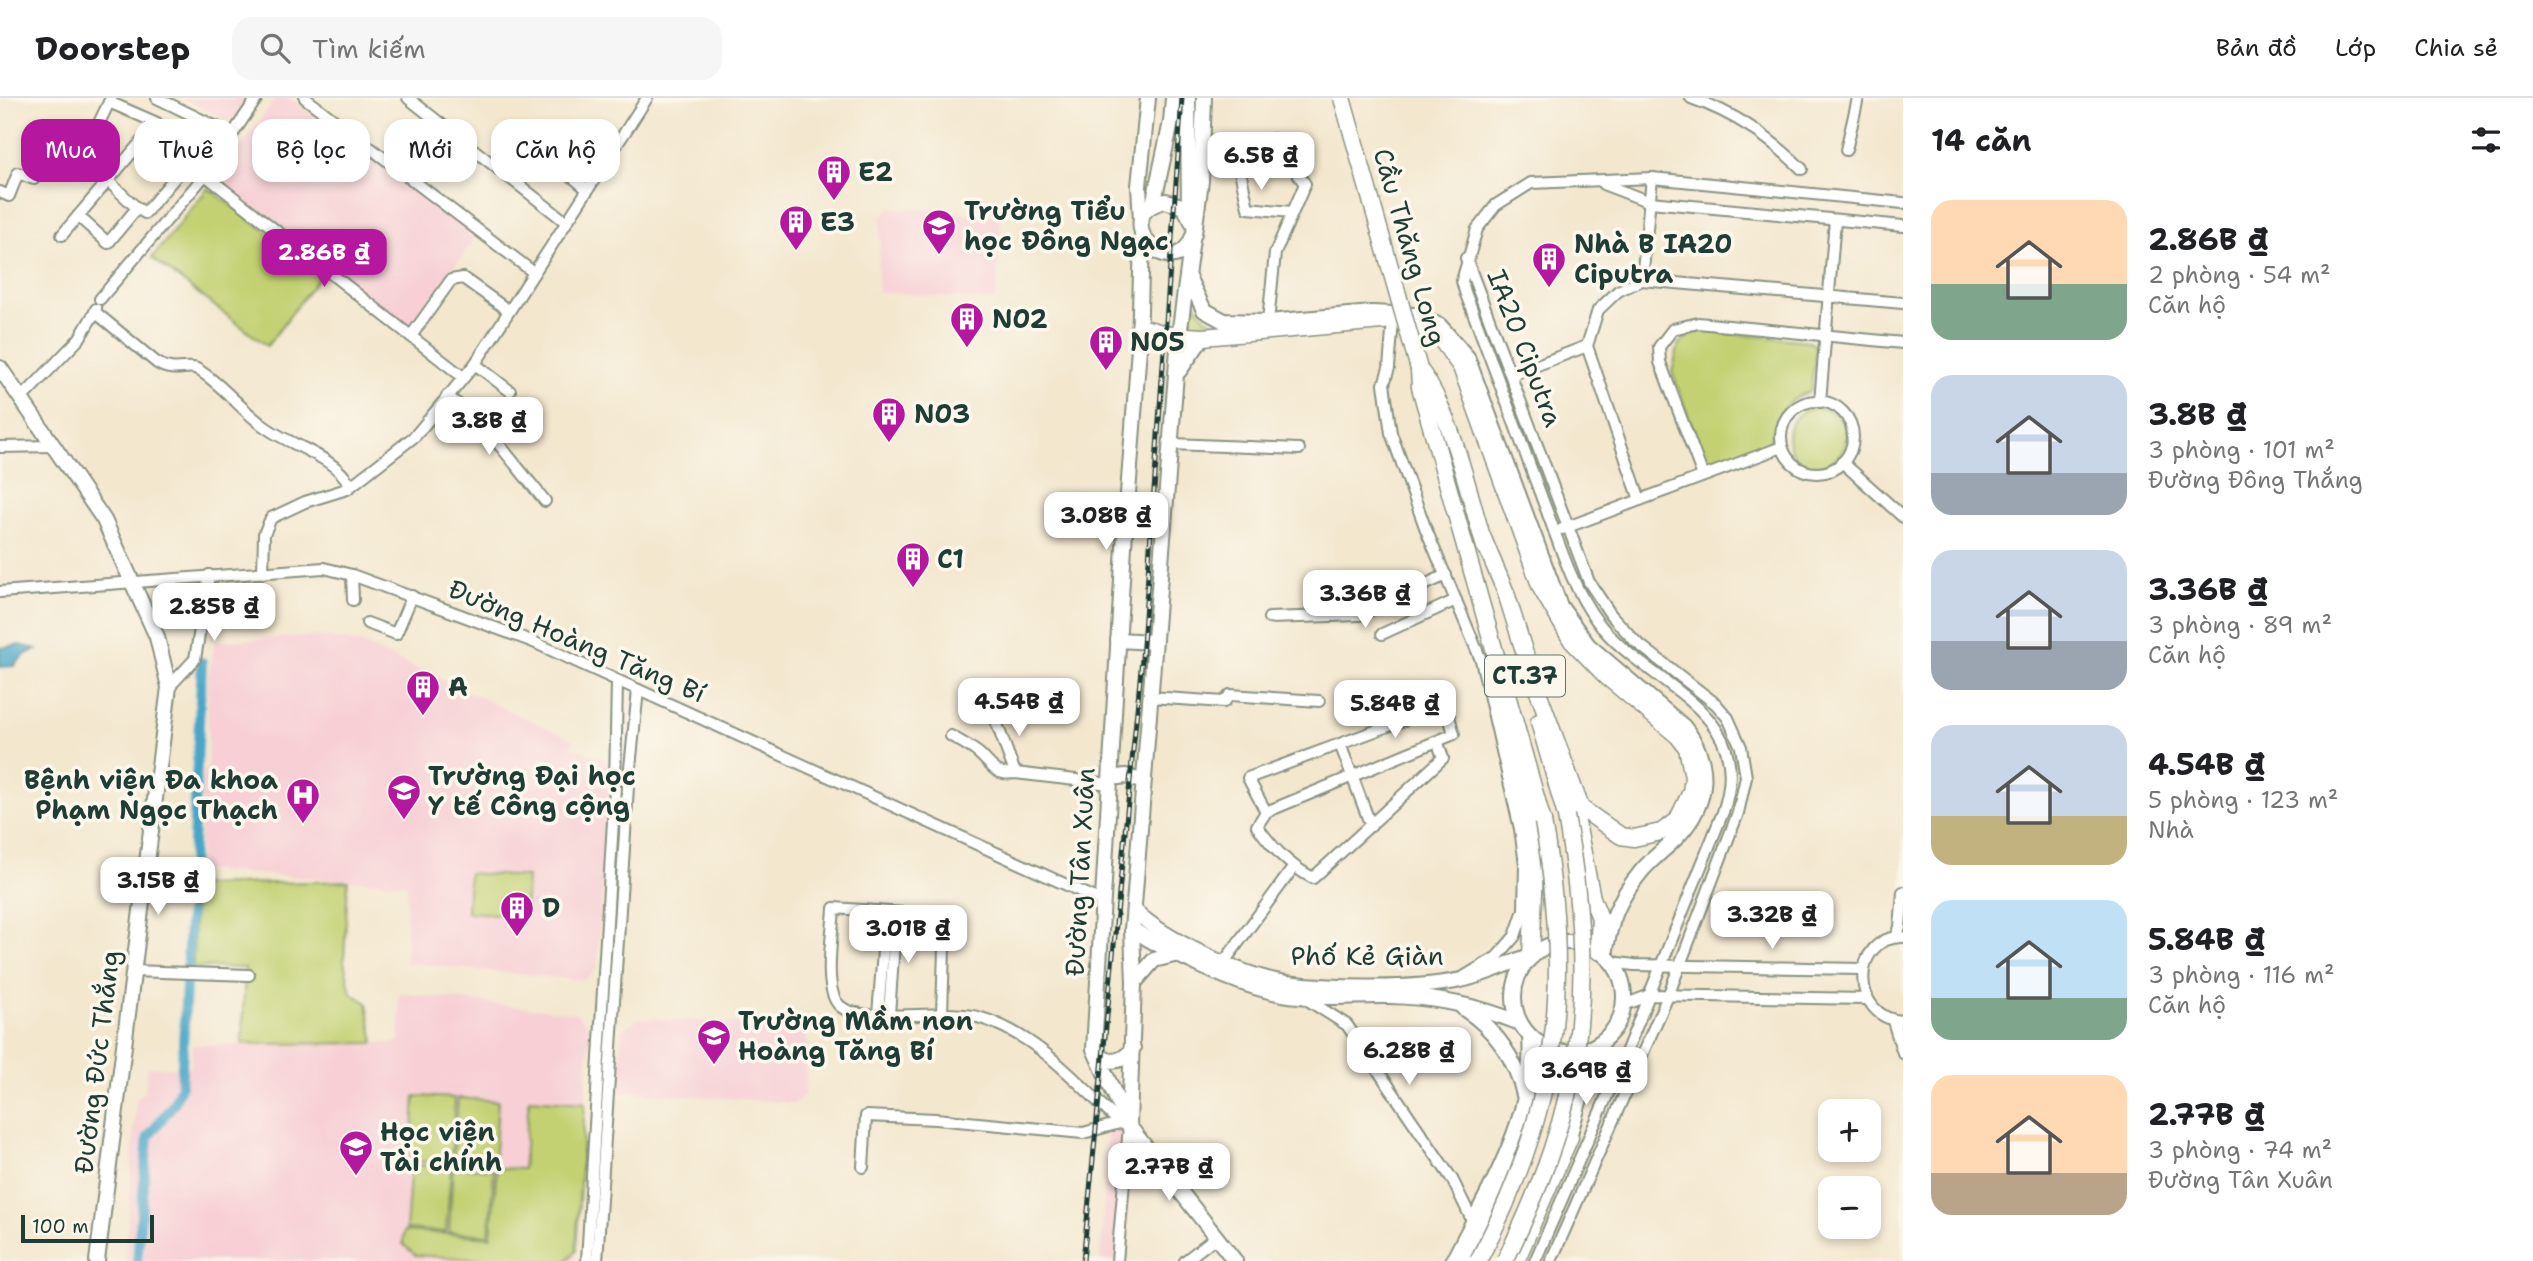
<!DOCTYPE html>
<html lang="vi">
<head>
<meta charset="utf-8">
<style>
	body { margin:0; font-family:"Shantell Sans",sans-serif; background:#f6f6f6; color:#202124; height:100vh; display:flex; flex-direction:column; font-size:26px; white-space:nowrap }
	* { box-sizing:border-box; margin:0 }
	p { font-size:23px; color:#757577 }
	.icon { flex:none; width:38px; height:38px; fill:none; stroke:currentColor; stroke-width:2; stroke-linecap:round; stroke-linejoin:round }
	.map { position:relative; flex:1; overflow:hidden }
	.panel { display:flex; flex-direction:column; background:#fff; width:630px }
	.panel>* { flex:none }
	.banner { position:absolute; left:21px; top:21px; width:665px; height:63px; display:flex; gap:14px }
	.tools { position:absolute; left:1818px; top:1001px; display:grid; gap:14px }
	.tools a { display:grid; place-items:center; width:63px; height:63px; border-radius:14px; background:#fff; box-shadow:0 4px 10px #0003; font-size:35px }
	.scale { position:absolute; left:21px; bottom:18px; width:133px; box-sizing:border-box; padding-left:7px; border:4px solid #1f3d34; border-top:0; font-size:19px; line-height:24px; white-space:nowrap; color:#1f3d34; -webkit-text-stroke:5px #fbf7ec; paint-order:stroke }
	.price { position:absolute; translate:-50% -60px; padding:0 16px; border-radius:14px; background:#fff; color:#222; font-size:23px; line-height:46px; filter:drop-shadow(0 2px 4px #0008) }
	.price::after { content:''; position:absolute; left:50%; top:42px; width:21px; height:16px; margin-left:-10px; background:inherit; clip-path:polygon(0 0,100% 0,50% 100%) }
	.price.selected { background:#b5179e; color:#fff }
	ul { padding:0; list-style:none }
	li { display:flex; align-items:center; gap:21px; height:175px; padding:0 28px }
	li span { display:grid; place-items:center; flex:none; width:196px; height:140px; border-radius:21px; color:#555 }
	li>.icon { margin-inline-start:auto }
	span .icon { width:84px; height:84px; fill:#fffc; stroke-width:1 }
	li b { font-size:30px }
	h2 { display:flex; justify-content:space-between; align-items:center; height:84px; padding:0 28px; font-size:30px }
	.pill { padding:0 24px; border-radius:21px; background:#fff; box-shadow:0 4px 10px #0003; font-size:24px; line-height:63px }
	.pill.selected { background:#b5179e; color:#fff }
	header { display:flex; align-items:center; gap:42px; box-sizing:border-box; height:98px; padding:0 35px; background:#fff; border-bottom:2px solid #e0e0e0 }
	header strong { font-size:33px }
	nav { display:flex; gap:38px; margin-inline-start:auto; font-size:24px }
	.search { width:490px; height:63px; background:#f6f6f6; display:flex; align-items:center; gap:18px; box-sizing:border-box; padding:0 24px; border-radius:21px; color:#757577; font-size:26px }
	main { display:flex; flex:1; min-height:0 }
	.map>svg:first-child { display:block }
</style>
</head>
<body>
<header>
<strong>Doorstep</strong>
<div class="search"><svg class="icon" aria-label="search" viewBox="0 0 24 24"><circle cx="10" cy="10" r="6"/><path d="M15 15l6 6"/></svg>Tìm kiếm</div>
<nav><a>Bản đồ</a><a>Lớp</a><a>Chia sẻ</a></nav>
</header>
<main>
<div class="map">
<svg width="1903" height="1163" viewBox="0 0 1903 1163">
	<rect width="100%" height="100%" fill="#fbf7ec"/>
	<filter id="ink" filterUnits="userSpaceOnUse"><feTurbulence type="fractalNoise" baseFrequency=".0143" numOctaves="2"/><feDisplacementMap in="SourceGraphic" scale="14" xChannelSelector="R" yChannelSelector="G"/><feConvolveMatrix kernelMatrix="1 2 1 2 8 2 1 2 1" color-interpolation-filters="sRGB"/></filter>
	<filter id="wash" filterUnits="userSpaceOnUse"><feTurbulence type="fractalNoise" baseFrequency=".00686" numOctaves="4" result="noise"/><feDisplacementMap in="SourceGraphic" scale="28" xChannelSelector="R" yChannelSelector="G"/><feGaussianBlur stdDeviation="1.57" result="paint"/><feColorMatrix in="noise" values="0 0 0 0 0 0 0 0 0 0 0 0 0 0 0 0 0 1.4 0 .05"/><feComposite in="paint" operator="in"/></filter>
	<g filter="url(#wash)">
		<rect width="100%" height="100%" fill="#f3e7ce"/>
		<g fill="#f7cfd4">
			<path d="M181,0H250L233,25Z"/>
			<path d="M276,0H290L477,137L409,231L217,82Z"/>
			<path d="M891,110L997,117L1001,121L995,203L877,194L881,120Z"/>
			<path d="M321,538L362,546L574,642L571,649L611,663L597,872L584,882L406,865L407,786L199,772L203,674L208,670V580L215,543Z"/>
			<path d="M399,895L576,915L590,930L575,1163H125L136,1001L145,993L147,969H191L192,947L395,945L400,941Z"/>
			<path d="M639,920L798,929L808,943L805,997L795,1005L619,993L622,932Z"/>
			<path d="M1120,1025L1133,1043L1124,1163H1100L1108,1031Z"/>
		</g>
		<g fill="#c3d172" stroke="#718753" stroke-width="2">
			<path d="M208,90L322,175L267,248L152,160Z"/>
			<path d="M1190,197L1205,220L1225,230L1191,234Z"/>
			<path d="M1705,233L1810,243L1816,250L1811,292C1774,311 1782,313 1768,347L1713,368L1705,364L1672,274L1679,245L1695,234Z"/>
			<circle cx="1817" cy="339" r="29"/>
			<path d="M469,775L527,779L525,818L467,814Z"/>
			<path d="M348,783L344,863L351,895L367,905L374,945L242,946L245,870L193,869L195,796L201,787Z"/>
			<path d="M415,998L455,1000L451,1065L411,1063Z"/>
			<path d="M458,1000L498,1003L494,1068L453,1065Z"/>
			<path d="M529,1001L585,1005L576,1153L566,1163H501L415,1157L403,1146L404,1133L491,1139L497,1070L523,1071Z"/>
			<path d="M411,1067L451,1069L446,1134L406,1131Z"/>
			<path d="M453,1069L494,1072L489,1137L449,1134Z"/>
		</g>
		<path fill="#49a6c8" stroke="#34727e" stroke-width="2" d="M19,547L37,551L24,557L14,568L0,569V550Z"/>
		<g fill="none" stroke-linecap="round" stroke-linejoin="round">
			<path stroke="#49a6c8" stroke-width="10" d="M137,1163L148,1039L174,1005L181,989L202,564"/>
		</g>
	</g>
	<g filter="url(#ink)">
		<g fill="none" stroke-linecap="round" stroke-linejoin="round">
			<g stroke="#899281" stroke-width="14">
				<g id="minor">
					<path d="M157,0L231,36"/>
					<path d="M305,0L533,174"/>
					<path d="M408,0L566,124"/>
					<path d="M1691,0C1735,15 1769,39 1802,71"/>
					<path d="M88,48L111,0"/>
					<path d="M1846,52L1858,0"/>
					<path d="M545,56L588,92"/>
					<path d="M1238,64L1248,110L1292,114"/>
					<path d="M205,77L463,279"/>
					<path d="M108,83L137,110"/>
					<path d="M1603,86L1650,104L1903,128"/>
					<path d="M0,94L9,98L18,75L34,81L53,45"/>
					<path d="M78,118L108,145L137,110L145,115L182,71"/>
					<path d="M62,137L157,25L109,4"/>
					<path d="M1466,160L1589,484L1611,517L1636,544L1716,606L1728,620L1741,649L1746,679L1738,715L1668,898L1551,1163"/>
					<path d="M1642,182L1652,80"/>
					<path d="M100,201L205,77L257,0"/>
					<path d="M96,211L95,214L157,265C174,276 188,266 197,271C224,287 242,314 268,331C296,350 334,358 351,388"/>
					<path d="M1393,222L1389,270L1384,286L1391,335L1425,429L1481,562L1520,731L1525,766L1524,812L1515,838L1497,859L1465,878"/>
					<path d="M1268,224L1275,155L1305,86L1273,41"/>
					<path d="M411,238L451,182L463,180L509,213"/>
					<path d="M475,266L510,293"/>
					<path d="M1511,277L1587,248"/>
					<path d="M447,298L480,323L545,403"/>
					<path d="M21,301L79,241L95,214"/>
					<circle cx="1817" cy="339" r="36"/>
					<path d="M1820,304L1835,122"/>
					<path d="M1172,346L1299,351"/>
					<path d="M0,349L53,348"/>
					<path d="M1842,364L1903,419"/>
					<path d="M1703,378L1660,264L1659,249L1673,231L1698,225L1903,245"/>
					<path d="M1640,402L1587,248L1598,212L1618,193L1642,182L1903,205"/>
					<path d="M1562,431L1782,349"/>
					<path d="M263,475L264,436L271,420L305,404L347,391L415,338L475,266L647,0"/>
					<path d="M352,477L353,502"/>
					<path d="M0,494L324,470L352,477L531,543L1104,804"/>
					<path d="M1269,520L1360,517L1446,477"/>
					<path d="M367,525L396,536L412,498"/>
					<path d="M1382,536L1456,502"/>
					<path d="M169,589L195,561L209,477"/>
					<path d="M1150,599L1224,604L1230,597L1319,603"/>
					<path d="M993,615L1015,675"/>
					<path d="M951,638C960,643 969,648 977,654C992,666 993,678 1015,675L1110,686"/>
					<path d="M1340,646L1442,608H1446L1454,636L1266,714L1257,728C1273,750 1288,767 1313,780L1443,660L1438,645"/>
					<path d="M1266,714L1248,680L1340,646L1371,728"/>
					<path d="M1896,839L1900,829L1903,794"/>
					<path d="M1903,839C1850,838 1850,921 1903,923"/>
					<path d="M1224,864L1293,770"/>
					<path d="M1611,864L1634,867L1863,871"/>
					<path d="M132,873L249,877"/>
					<path d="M1303,899L1347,927L1452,1081L1472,1122"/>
					<path d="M1624,907L1650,897L1866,901"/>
					<path d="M942,916L945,818L834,810C833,833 822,893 840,908C863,928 946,909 981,920C1037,937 1079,986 1120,1025"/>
					<path d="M878,917L886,815"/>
					<path d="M889,917L896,815"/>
					<path d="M1893,923L1903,955"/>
					<path d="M863,1069L866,1018L936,1021L1083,1035L1120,1025L1129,1028L1117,1163"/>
					<path d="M587,1163L615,689L617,583"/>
					<path d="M597,1163L628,689L638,592"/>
					<path d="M1185,1163L1217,1138"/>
					<path d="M1535,1163L1627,952L1723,714C1759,610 1646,589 1597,523C1571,488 1559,444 1543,403C1517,333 1492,263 1465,194L1462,183L1477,131L1496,107L1531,85L1652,80L1903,105"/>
				</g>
			</g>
			<g stroke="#899281" stroke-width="18">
				<g id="major">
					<path d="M1188,0L1189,113"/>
					<path d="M1153,107L1171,24L1173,0"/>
					<path d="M1141,123L1139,88L1148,0"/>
					<path d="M1194,127L1184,109L1166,103C1103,114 1174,196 1194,135L1201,83L1204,0"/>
					<path d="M1142,138L1139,250L1124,448L1094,951L1129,1028L1235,1163"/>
					<path d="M1188,179L1204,212L1224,223L1268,224L1372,215L1415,217L1440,228L1467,259L1560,508L1588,547L1683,628C1712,663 1710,704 1678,738C1666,751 1651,761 1640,775C1618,802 1610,823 1605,857"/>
					<path d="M0,270L104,422L157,539L169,589L97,1163"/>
					<path d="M1179,273L1203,239"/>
					<path d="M1118,542L1154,544"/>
					<path d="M1111,680L1126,678L1143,684"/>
					<path d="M1134,812C1163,841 1244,879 1286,885C1334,891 1413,892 1461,882C1485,877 1507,865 1531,858"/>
					<path d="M1132,831C1169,855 1240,889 1283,896C1319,902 1354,897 1390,898C1435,899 1478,908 1520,925"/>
					<circle cx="1569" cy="899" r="55"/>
					<path d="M1134,885L1154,862L1178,856"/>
					<path d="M1463,910C1495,930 1516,961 1524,997"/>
					<path d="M1095,952C1106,968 1123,965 1133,950"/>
					<path d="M1129,1026L1134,885L1132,832L1179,238L1192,141"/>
					<path d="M1566,1049L1588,973L1603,943"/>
					<path d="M1453,1163C1488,1092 1536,1020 1530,938"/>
				</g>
			</g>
			<g stroke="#899281" stroke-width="19">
				<g id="highway">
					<path d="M1140,229L1169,237L1203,239L1393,222L1416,227L1440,240L1461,269L1541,490L1572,543L1606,578L1678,638L1687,650L1693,679L1691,694L1677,723L1661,734L1634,740L1621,738L1581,710L1530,572L1506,495L1482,438"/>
					<path d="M1419,271C1451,312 1469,397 1485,449"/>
					<path d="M1419,271L1420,289L1543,724"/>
					<path d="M1497,595L1529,731L1535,773L1531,858"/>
					<path d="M1539,624L1566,718"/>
					<path d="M1572,700L1592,800L1600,820L1598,853"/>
					<path d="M1467,1163L1501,1091L1506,1061"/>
					<path d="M1516,1163L1570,1039"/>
				</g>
			</g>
			<use href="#minor" stroke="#fff" stroke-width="10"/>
			<use href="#major" stroke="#fff" stroke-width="14"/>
			<use href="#highway" stroke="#fff" stroke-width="16"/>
			<g stroke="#1f3d34" stroke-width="5">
				<path id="rail" d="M1083,1163L1142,561L1182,0"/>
			</g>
			<use href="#rail" stroke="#fbf7ec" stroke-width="2.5" stroke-dasharray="8" stroke-linecap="butt"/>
			<g stroke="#899281" stroke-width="19" stroke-linecap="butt">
				<g id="highway-bridge">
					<path d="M1342,0L1419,271"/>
					<path d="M1478,1163C1557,1014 1573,889 1543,724"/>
					<path d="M1505,1163C1584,1001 1597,895 1566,718"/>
				</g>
			</g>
			<use href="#highway-bridge" stroke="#fff" stroke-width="16"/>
		</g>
	</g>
	<defs>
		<g id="building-pin" transform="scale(1.75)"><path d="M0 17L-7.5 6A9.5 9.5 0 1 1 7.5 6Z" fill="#b5179e" stroke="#fbf7ec"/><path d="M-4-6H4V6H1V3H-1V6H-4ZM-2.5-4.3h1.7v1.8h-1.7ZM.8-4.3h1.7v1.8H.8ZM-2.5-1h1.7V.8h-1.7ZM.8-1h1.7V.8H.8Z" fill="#fff"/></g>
		<g id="school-pin" transform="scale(1.75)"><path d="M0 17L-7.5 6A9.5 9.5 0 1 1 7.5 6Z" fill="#b5179e" stroke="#fbf7ec"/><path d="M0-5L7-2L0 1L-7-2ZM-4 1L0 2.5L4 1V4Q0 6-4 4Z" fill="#fff"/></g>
		<g id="university-pin" transform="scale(1.75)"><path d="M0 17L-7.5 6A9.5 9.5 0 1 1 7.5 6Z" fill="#b5179e" stroke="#fbf7ec"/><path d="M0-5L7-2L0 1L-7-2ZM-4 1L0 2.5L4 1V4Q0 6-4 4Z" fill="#fff"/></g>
		<g id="hospital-pin" transform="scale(1.75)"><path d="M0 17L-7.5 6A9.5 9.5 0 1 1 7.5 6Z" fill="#b5179e" stroke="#fbf7ec"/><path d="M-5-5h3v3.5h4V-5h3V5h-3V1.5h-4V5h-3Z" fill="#fff"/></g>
	</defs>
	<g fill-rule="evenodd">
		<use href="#building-pin" x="834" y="74"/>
		<use href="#building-pin" x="796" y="124"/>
		<use href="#school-pin" x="939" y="128"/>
		<use href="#building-pin" x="1549" y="161"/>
		<use href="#building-pin" x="967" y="221"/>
		<use href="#building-pin" x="1106" y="244"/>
		<use href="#building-pin" x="889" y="316"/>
		<use href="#building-pin" x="913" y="461"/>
		<use href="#building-pin" x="423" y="589"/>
		<use href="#university-pin" x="404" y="693"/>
		<use href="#hospital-pin" x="303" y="697"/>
		<use href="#building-pin" x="517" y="810"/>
		<use href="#school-pin" x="714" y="938"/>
		<use href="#university-pin" x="356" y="1049"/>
	</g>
	<g text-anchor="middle" stroke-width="7" stroke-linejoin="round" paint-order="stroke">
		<rect fill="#fbf7ec" stroke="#61756b" stroke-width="2" x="1485" y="557.5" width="80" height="41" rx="5"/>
		<g font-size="24" font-weight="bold" fill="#1f3d34">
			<text x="1525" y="586">CT.37</text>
		</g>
		<g font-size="26" font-weight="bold" fill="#1f3d34" stroke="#fbf7ec" text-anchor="start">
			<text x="858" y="83">E2</text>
			<text x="964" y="122">Trường Tiểu<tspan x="964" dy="30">học Đông Ngạc</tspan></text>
			<text x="820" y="133">E3</text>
			<text x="1574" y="155">Nhà B IA20<tspan x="1574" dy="30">Ciputra</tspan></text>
			<text x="992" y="230">N02</text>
			<text x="1130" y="253">N05</text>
			<text x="914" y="325">N03</text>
			<text x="937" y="470">C1</text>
			<text x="448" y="598">A</text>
			<text x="428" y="687">Trường Đại học<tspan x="428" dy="30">Y tế Công cộng</tspan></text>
			<text x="278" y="691" text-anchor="end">Bệnh viện Đa khoa<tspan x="278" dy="30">Phạm Ngọc Thạch</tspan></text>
			<text x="542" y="819">D</text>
			<text x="738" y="932">Trường Mầm non<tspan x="738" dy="30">Hoàng Tăng Bí</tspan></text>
			<text x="380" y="1043">Học viện<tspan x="380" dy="30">Tài chính</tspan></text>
		</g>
		<g font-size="26" fill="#1f3d34" stroke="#fbf7ec">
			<text transform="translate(1410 149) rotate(74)" y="9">Cầu Thăng Long</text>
			<text transform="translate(1525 250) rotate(69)" y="9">IA20 Ciputra</text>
			<text transform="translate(577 543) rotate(23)" y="9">Đường Hoàng Tăng Bí</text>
			<text transform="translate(1080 774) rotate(-87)" y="9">Đường Tân Xuân</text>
			<text x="1367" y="867">Phố Kẻ Giàn</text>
			<text transform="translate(97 964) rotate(-83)" y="9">Đường Đức Thắng</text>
		</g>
	</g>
</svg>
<div class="tools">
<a>+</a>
<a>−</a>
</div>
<div class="scale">100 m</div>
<b class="price" style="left:1261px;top:94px">6.5B ₫</b>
<b class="price selected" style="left:324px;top:191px">2.86B ₫</b>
<b class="price" style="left:489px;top:359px">3.8B ₫</b>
<b class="price" style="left:1106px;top:454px">3.08B ₫</b>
<b class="price" style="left:1365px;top:532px">3.36B ₫</b>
<b class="price" style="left:214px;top:545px">2.85B ₫</b>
<b class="price" style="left:1019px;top:640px">4.54B ₫</b>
<b class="price" style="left:1395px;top:642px">5.84B ₫</b>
<b class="price" style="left:158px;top:819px">3.15B ₫</b>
<b class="price" style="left:1772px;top:853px">3.32B ₫</b>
<b class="price" style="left:908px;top:867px">3.01B ₫</b>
<b class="price" style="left:1409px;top:989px">6.28B ₫</b>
<b class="price" style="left:1586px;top:1009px">3.69B ₫</b>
<b class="price" style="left:1169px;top:1105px">2.77B ₫</b>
<div class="banner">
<a class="pill selected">Mua</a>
<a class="pill">Thuê</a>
<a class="pill">Bộ lọc</a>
<a class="pill">Mới</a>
<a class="pill">Căn hộ</a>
</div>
</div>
<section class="panel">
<h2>14 căn<svg class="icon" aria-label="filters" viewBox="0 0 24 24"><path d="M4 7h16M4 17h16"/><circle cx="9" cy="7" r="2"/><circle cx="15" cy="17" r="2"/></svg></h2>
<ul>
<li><span style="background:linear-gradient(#ffd9b3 60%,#7fa58c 0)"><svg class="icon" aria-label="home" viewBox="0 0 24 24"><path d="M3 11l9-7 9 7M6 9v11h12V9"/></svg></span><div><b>2.86B ₫</b><p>2 phòng · 54 m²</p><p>Căn hộ</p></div></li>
<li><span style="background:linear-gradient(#c9d6e8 70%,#9aa5b1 0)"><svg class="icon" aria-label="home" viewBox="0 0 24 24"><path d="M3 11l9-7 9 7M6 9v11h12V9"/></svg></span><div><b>3.8B ₫</b><p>3 phòng · 101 m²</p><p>Đường Đông Thắng</p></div></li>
<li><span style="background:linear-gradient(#c9d6e8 65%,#9aa5b1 0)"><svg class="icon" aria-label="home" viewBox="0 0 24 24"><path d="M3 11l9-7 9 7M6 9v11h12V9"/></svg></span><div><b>3.36B ₫</b><p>3 phòng · 89 m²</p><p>Căn hộ</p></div></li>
<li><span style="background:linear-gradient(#c9d6e8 65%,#c2b280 0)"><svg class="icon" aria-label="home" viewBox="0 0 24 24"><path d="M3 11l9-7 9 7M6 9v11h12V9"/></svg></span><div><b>4.54B ₫</b><p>5 phòng · 123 m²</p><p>Nhà</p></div></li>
<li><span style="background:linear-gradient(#bfe0f5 70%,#7fa58c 0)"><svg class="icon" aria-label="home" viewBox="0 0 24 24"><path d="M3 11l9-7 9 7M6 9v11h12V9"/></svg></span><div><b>5.84B ₫</b><p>3 phòng · 116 m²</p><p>Căn hộ</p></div></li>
<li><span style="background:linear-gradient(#ffd9b3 70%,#b9a48a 0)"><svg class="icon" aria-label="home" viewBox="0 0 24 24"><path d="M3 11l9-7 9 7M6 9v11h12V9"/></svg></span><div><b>2.77B ₫</b><p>3 phòng · 74 m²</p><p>Đường Tân Xuân</p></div></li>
</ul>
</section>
</main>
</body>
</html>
